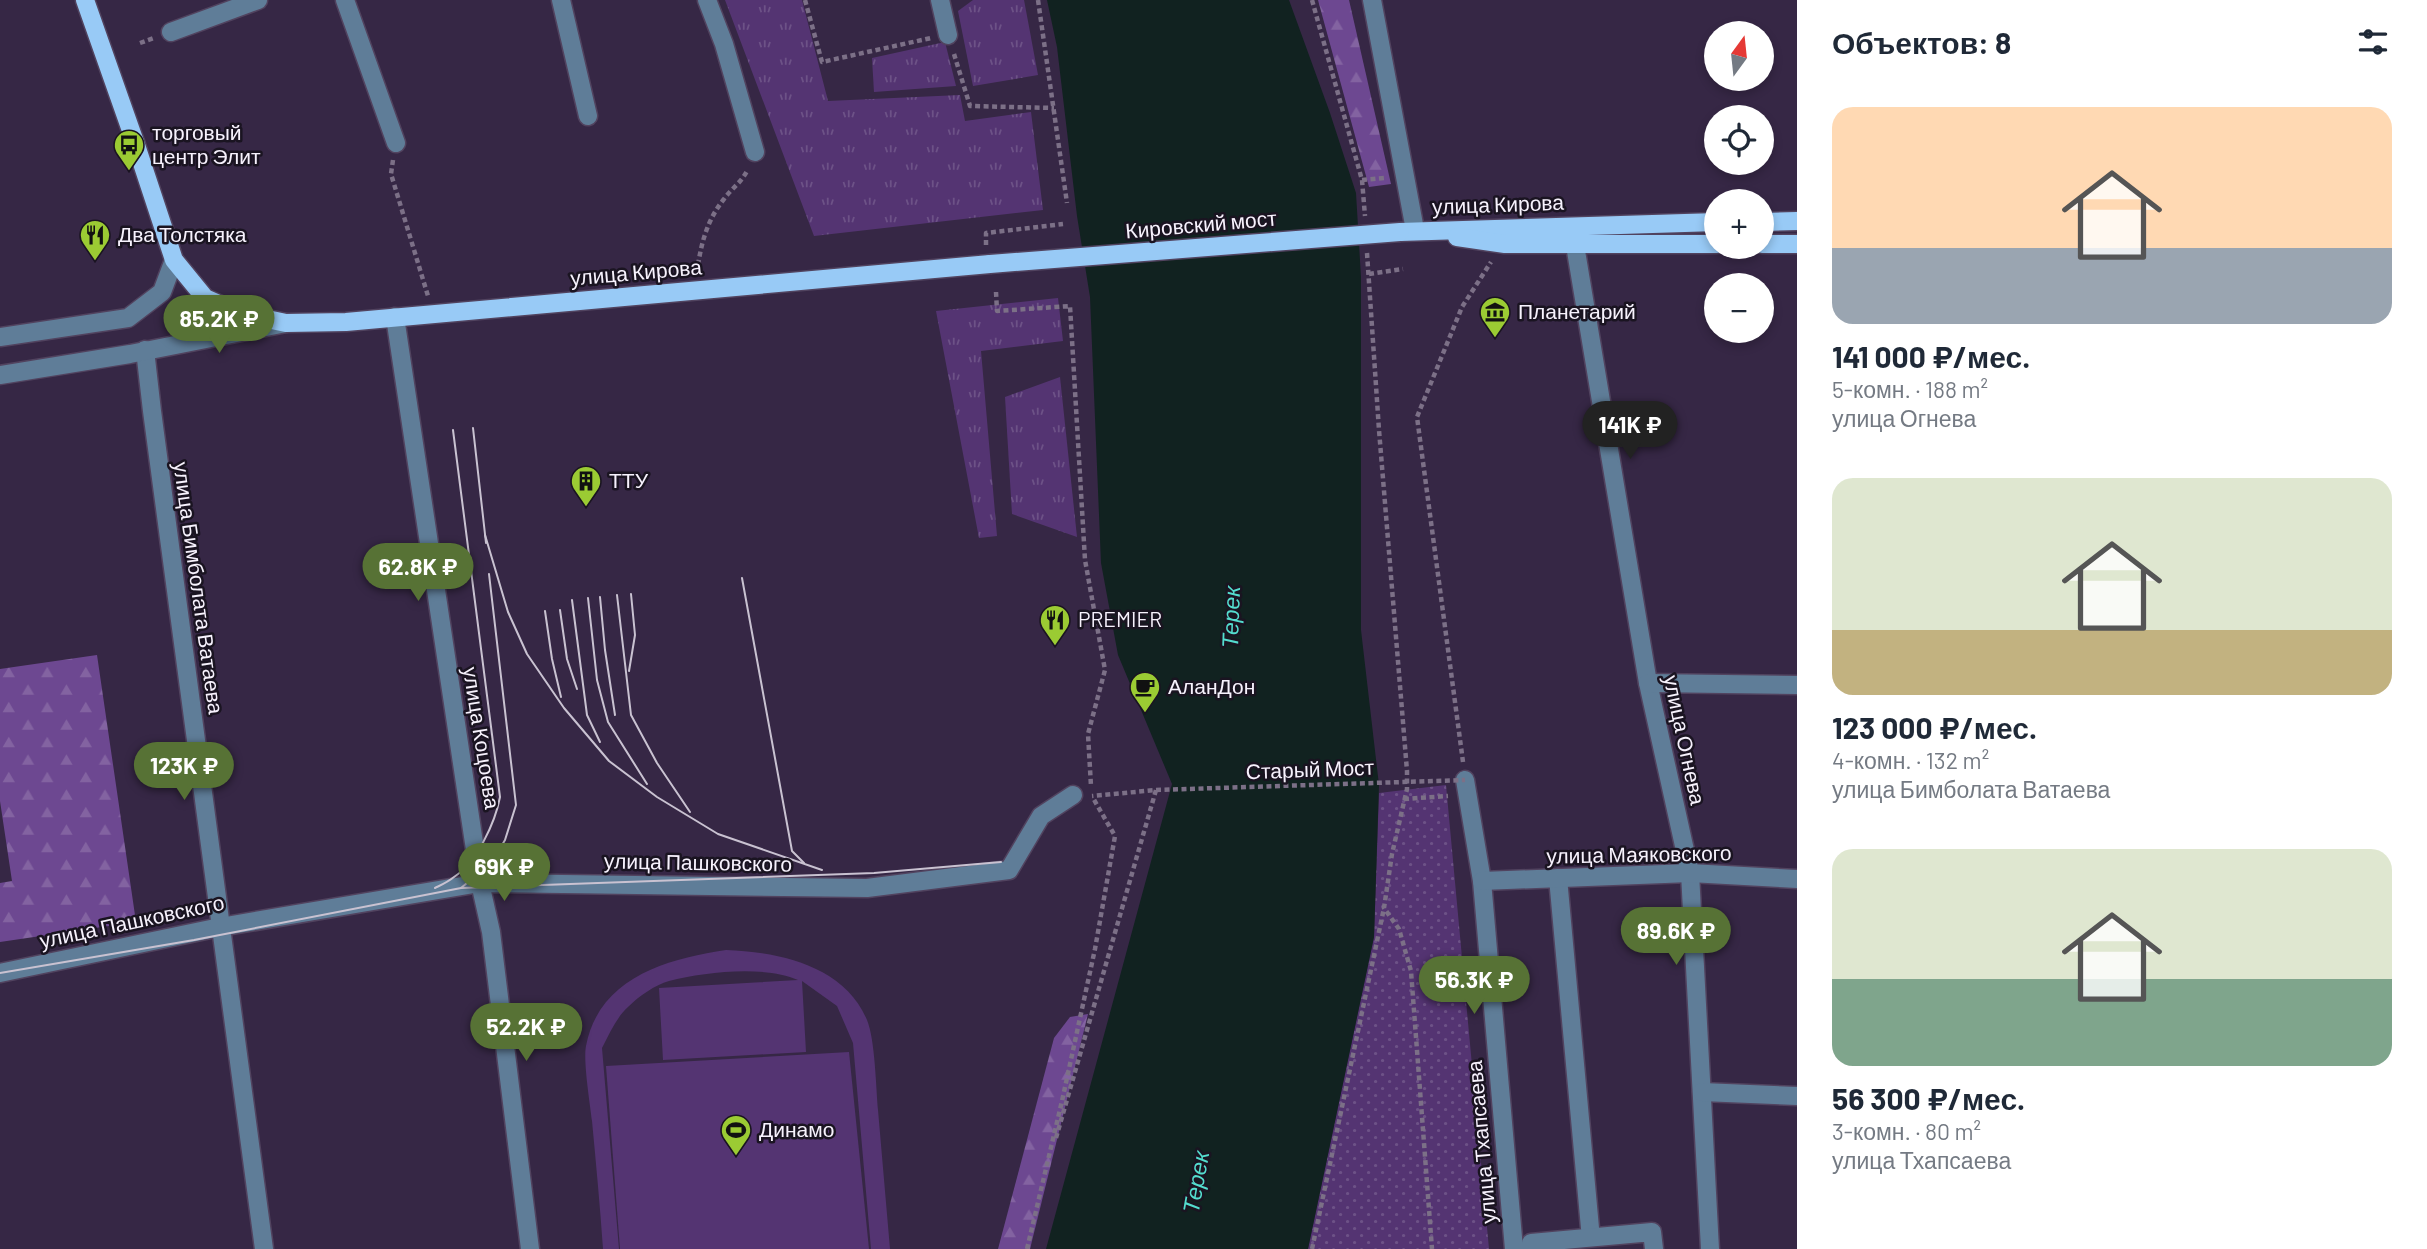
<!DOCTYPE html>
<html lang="ru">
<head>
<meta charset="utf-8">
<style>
	body { margin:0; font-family:Barlow,sans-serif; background:#f6f6f7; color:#1f2937; height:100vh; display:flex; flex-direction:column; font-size:26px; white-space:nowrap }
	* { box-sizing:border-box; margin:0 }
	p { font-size:23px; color:#747a83 }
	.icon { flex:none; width:38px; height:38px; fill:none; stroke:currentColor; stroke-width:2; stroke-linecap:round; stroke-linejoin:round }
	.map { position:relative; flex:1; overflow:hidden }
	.sheet { display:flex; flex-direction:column; background:#fff; width:630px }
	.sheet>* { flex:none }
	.needle { width:46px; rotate:15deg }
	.fabs { position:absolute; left:1704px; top:21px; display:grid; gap:14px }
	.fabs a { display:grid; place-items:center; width:70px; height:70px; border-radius:50%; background:#fff; box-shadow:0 4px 10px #0003; font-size:35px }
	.price { position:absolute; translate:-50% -60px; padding:0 16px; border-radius:24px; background:#577235; color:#fff; font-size:23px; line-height:46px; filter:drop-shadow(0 2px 4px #0008) }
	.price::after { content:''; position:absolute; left:50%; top:42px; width:21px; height:16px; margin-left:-10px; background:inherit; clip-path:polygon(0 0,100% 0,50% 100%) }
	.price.active { background:#222; color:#fff }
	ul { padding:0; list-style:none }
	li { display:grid; align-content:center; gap:14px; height:371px; padding:0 35px }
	li span { display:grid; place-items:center; height:217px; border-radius:21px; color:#555 }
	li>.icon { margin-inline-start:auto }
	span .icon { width:126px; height:126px; fill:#fffc; stroke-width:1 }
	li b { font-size:30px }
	h2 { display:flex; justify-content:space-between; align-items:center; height:84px; padding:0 35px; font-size:30px }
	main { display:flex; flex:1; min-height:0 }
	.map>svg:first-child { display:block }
</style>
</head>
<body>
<main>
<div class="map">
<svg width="1797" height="1249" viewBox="0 0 1797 1249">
	<defs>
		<pattern id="grass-tufts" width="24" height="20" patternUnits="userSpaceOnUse" patternTransform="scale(1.75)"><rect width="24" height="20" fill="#543472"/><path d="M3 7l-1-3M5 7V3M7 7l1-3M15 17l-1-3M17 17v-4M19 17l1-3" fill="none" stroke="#6d5287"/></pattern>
		<pattern id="forest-firs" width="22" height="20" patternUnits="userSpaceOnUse" patternTransform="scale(1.75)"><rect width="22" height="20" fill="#6d4891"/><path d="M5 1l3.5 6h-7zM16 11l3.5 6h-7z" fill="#8363a1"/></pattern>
		<pattern id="park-dots" width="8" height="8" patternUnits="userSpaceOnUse" patternTransform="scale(1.75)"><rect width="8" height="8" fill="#543472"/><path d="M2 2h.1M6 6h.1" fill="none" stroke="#6d5287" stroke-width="1.8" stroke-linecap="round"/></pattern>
	</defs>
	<rect width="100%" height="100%" fill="#362745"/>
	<g fill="url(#grass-tufts)">
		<path d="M725,0H802L828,101L960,95L965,121L1031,112L1043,210L814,236Z"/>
		<path d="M973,0H1024L1038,75L973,86L958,11Z"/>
		<path d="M945,42L956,86L874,92L872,58Z"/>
		<path d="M1058,298L1063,341L981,351L997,536L979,538L936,311Z"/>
		<path d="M1060,377L1077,537L1012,514L1005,397Z"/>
	</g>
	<g fill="url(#forest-firs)">
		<path d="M1318,0H1349L1391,184L1369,187Z"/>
		<path d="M97,655L136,922L0,942V883L12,881L0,801V669Z"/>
		<path d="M1088,1014L1030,1249H998L1054,1038L1070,1017Z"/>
	</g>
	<path fill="url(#park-dots)" d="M1446,785L1489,1249H1308L1374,937L1379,793Z"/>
	<g fill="#543472">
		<path d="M726,950C778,952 844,965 867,1020C875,1039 876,1087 878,1110C882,1156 886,1203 890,1249H871L853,1043L837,1006L802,981L806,1052L663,1060L659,988L798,980C763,965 705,972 669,981C655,985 639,996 628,1007C616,1018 610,1033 602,1048L619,1249H603C600,1206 596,1163 592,1121C590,1103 583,1061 586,1046C599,978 666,959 726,950Z"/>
		<path d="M849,1052L869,1249H620L606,1066Z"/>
	</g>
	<path fill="#112220" d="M1047,0H1289L1330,113L1356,193L1361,277V630L1379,785L1374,937L1308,1249H1046L1172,784L1118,655L1101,563L1090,297L1077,216L1057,47Z"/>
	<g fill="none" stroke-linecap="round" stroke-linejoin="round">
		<g stroke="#51435f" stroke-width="21">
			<g id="minor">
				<path d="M345,0L396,143"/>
				<path d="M561,0L588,116"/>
				<path d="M707,0L724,44L755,152"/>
				<path d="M940,0L948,35"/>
				<path d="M1372,0L1415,230"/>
				<path d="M171,32L258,0"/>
				<path d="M1575,245L1648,683L1690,873L1710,1249"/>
				<path d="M395,317L480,883L491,932L530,1249"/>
				<path d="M0,337L128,318L162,292L174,260"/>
				<path d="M145,350L152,411L264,1249"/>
				<path d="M0,375L130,354L286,323"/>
				<path d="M1648,683L1797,685"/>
				<path d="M1465,780L1482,881L1514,1249"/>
				<path d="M1558,878L1590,1228"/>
				<path d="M1482,881L1690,873L1797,879"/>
				<path d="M0,973L220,927L480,883L867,888L1009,870L1041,816L1073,795"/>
				<path d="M1702,1092L1797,1096"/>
				<path d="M1531,1249V1243L1652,1232L1654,1249"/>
			</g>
		</g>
		<g stroke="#51435f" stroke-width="21">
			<g id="major">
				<path d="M85,0L135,142L174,260L205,298L239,313L286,323L346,322L990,264"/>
				<path d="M1762,222L1797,221"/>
				<path d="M1400,232L1717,222"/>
				<path d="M1457,237L1505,244H1717"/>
				<path d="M1762,244H1797"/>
			</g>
		</g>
		<g stroke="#7c7087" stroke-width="4.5" stroke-dasharray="5 3.5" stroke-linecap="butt">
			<path d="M805,0L822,62L931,38"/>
			<path d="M1038,0L1067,203"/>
			<path d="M1312,0L1362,180L1365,216"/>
			<path d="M140,43L154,38"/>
			<path d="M954,54L970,106L1054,108"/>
			<path d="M393,160L391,174L428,296"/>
			<path d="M1362,180L1385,178"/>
			<path d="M986,245V233L1063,224"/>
			<path d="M1367,253L1379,430L1407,771V789L1392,854L1384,908L1399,929L1411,971L1432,1249"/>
			<path d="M698,265C702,240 708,219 724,199C732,188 742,182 748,169"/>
			<path d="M1369,274L1403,269"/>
			<path d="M996,292L997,311L1070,306L1085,560L1105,670L1088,734L1091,786"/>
			<path d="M1463,762L1417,417L1462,307L1491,262"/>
			<path d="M1404,799L1448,796"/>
			<path d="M1056,1138L1156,790L1092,796"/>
			<path d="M1027,1249L1062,1101L1095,949L1115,836L1093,798"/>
			<path d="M1312,1249L1384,908"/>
		</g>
		<use href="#minor" stroke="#5f7d98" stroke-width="18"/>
		<use href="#major" stroke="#98caf6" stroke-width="18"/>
		<g stroke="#c9c2d1" stroke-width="2">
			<path d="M473,428L486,543"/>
			<path d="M485,535L508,612L527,654L564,708L609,761L657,797L718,834L822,870"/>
			<path d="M742,578L792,851L804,863"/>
			<path d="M617,595L631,715L657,763L690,812"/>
			<path d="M600,597L605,650L615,715"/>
			<path d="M588,598L597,680L608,722L647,784"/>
			<path d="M572,600L587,715L600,742"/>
			<path d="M560,610L567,659L577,689"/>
			<path d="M545,611L552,659L561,697"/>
			<path d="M629,671L635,635L631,594"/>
			<path d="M435,888C441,885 448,882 454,877C477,862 495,823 500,797L453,430"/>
			<path d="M461,888L492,862L505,840L516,805L489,574"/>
			<path d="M0,973L194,940L461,888L874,873L1001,862"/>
		</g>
		<g stroke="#51435f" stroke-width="21" stroke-linecap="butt">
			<path id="major-bridge" d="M990,264L1400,232"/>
		</g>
		<path stroke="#7c7087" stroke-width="4.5" stroke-dasharray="5 3.5" stroke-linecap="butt" d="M1156,790L1465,780"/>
		<use href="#major-bridge" stroke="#98caf6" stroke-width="18"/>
	</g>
	<defs>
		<g id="bus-pin" transform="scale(1.575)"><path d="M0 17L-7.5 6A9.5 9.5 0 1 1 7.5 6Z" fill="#9bcb33" stroke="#1a1421"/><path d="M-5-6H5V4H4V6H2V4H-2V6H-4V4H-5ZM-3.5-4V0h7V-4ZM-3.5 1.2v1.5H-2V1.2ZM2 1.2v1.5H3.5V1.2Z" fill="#111"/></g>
		<g id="restaurant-pin" transform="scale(1.575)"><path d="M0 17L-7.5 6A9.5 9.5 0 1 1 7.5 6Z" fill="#9bcb33" stroke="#1a1421"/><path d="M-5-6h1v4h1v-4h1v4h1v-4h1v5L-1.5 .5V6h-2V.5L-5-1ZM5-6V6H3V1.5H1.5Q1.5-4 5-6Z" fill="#111"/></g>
		<g id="museum-pin" transform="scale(1.575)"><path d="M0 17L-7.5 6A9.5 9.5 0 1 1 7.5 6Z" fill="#9bcb33" stroke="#1a1421"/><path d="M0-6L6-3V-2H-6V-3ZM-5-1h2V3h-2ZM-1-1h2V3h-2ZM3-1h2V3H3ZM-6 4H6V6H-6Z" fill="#111"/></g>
		<g id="building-pin" transform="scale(1.575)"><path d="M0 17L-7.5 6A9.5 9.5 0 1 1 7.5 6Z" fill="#9bcb33" stroke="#1a1421"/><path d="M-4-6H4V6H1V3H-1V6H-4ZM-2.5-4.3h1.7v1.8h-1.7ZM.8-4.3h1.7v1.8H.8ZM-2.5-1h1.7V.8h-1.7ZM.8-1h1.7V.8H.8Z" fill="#111"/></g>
		<g id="cafe-pin" transform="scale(1.575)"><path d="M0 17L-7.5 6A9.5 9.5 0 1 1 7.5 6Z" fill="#9bcb33" stroke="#1a1421"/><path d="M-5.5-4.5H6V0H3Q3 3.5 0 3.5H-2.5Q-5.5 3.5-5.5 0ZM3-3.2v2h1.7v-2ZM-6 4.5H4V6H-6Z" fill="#111"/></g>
		<g id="stadium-pin" transform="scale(1.575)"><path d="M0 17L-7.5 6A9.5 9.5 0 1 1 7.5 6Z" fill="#9bcb33" stroke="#1a1421"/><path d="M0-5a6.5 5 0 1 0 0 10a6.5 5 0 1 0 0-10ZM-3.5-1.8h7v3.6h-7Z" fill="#111"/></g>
	</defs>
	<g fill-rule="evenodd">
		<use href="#bus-pin" x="129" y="145"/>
		<use href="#restaurant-pin" x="95" y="235"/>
		<use href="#museum-pin" x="1495" y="312"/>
		<use href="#building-pin" x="586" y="481"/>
		<use href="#restaurant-pin" x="1055" y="620"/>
		<use href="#cafe-pin" x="1145" y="687"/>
		<use href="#stadium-pin" x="736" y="1130"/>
	</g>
	<g text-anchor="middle" stroke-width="5" stroke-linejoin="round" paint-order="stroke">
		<g font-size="21" fill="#f7f2fd" stroke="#1a1421" text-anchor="start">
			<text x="152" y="140">торговый<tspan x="152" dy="24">центр Элит</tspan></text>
			<text x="118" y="242">Два Толстяка</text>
			<text x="1518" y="319">Планетарий</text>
			<text x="609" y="488">ТТУ</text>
			<text x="1078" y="627">PREMIER</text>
			<text x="1168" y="694">АланДон</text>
			<text x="759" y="1137">Динамо</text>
		</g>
		<g font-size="21" fill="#f7f2fd" stroke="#1a1421">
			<text transform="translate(1498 205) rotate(-2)" y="7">улица Кирова</text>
			<text transform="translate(1201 225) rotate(-5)" y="7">Кировский мост</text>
			<text transform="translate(636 273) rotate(-5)" y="7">улица Кирова</text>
			<text transform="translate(198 588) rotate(82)" y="7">улица Бимболата Ватаева</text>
			<text transform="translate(481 738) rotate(81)" y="7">улица Коцоева</text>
			<text transform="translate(1684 740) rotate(78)" y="7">улица Огнева</text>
			<text transform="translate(1310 770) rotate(-2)" y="7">Старый Мост</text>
			<text transform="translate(1639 855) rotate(-1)" y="7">улица Маяковского</text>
			<text transform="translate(698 863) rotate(1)" y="7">улица Пашковского</text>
			<text transform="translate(132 922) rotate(-12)" y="7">улица Пашковского</text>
			<text transform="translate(1482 1142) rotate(-95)" y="7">улица Тхапсаева</text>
		</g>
		<g font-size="23" font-style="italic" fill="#54ddcf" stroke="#1a1421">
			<text transform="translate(1231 617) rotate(-88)" y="8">Терек</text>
			<text transform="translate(1196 1182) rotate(-80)" y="8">Терек</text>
		</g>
	</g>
</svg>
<div class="fabs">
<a><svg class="needle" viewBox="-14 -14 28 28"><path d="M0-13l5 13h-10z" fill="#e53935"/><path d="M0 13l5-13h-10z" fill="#747a83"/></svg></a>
<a><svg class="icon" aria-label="locate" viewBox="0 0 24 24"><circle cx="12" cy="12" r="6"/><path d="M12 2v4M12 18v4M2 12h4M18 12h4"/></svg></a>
<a>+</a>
<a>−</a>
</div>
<b class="price" style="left:219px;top:355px">85.2K ₽</b>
<b class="price active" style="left:1630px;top:461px">141K ₽</b>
<b class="price" style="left:418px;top:603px">62.8K ₽</b>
<b class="price" style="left:184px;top:802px">123K ₽</b>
<b class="price" style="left:504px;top:903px">69K ₽</b>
<b class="price" style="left:1676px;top:967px">89.6K ₽</b>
<b class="price" style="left:1474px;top:1016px">56.3K ₽</b>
<b class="price" style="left:526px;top:1063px">52.2K ₽</b>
</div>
<section class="sheet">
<h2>Объектов: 8<svg class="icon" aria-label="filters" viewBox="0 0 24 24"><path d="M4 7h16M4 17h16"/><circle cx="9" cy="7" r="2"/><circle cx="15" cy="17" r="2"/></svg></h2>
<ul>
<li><span style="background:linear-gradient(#ffd9b3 65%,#9aa5b1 0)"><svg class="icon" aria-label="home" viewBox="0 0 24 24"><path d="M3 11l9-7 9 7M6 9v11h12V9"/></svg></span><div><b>141 000 ₽/мес.</b><p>5-комн. · 188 m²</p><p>улица Огнева</p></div></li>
<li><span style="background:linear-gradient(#dfe7d0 70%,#c2b280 0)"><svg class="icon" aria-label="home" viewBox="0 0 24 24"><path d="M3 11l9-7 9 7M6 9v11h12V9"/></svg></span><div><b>123 000 ₽/мес.</b><p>4-комн. · 132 m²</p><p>улица Бимболата Ватаева</p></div></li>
<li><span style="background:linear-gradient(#dfe7d0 60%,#7fa58c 0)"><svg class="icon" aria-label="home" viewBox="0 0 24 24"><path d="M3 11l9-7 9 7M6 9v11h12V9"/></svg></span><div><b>56 300 ₽/мес.</b><p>3-комн. · 80 m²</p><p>улица Тхапсаева</p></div></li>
</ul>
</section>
</main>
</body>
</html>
